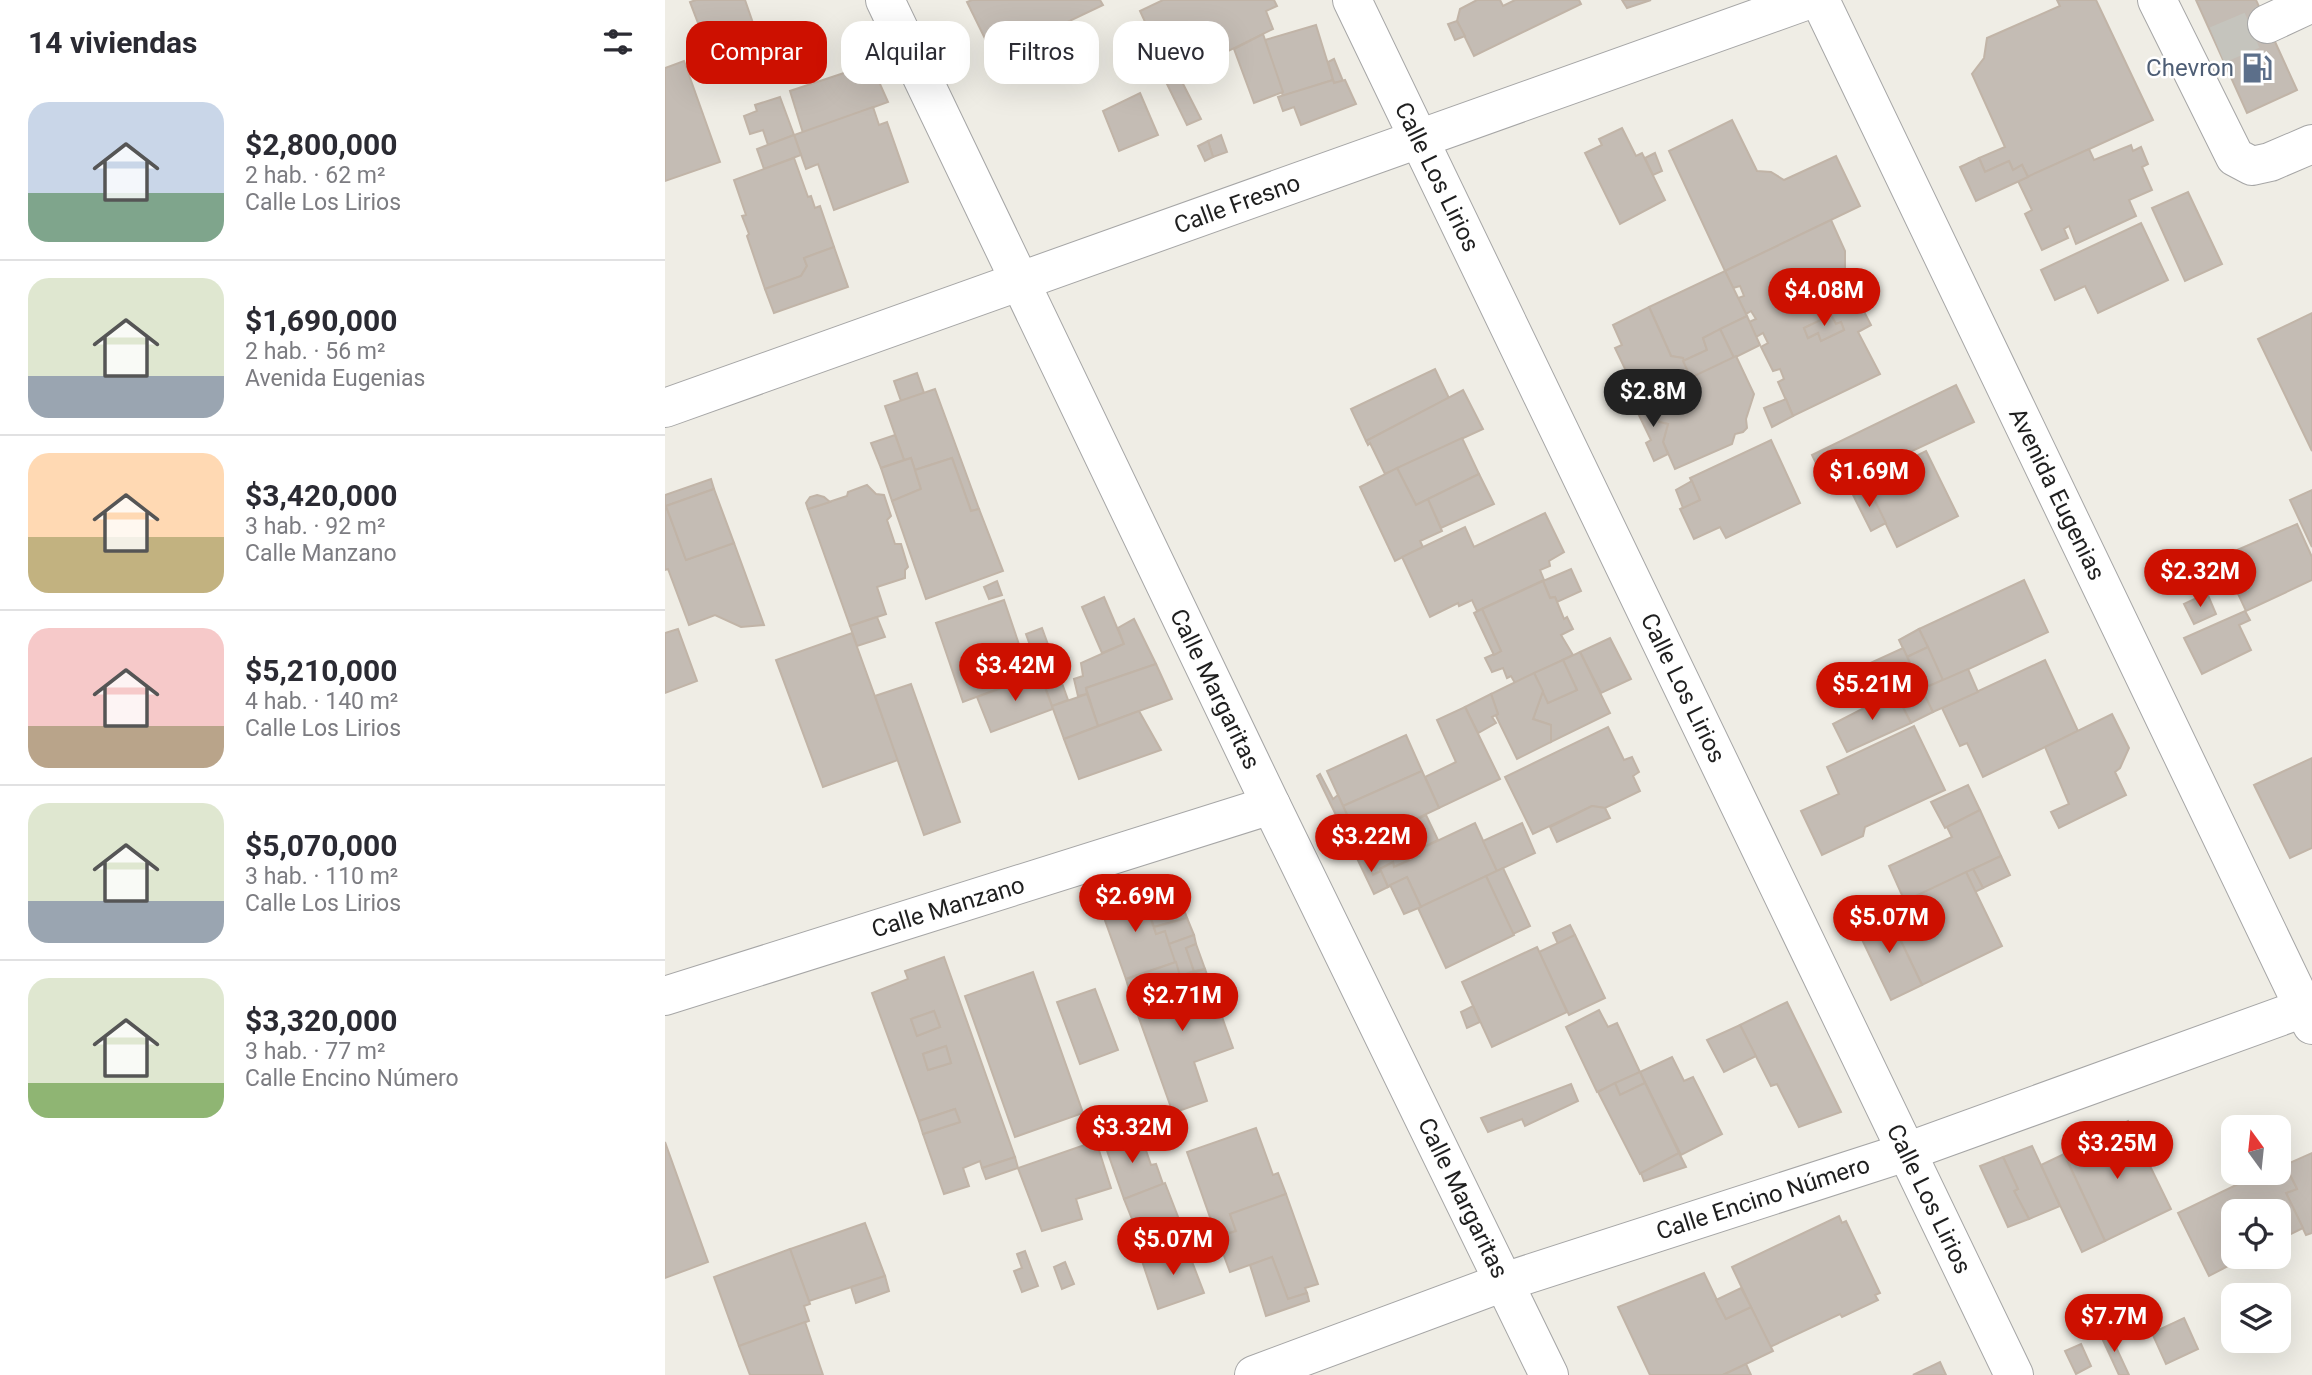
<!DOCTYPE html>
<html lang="es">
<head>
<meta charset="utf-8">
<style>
	body { margin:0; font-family:Roboto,sans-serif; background:#f2f2f3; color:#2b2b33; height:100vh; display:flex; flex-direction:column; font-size:26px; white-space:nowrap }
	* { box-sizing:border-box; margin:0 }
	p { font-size:23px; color:#7c7c81 }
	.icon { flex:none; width:38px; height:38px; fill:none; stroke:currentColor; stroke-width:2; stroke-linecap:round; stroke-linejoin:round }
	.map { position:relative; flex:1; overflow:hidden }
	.sheet { display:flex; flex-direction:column; background:#fff; width:665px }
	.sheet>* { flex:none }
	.guide { position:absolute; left:21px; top:21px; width:665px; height:63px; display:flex; gap:14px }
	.needle { width:46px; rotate:345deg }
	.tools { position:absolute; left:1556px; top:1115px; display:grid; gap:14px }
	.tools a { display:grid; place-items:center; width:70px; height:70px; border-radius:14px; background:#fff; box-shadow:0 7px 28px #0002; font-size:35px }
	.price { position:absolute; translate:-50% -60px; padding:0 16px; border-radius:24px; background:#cd1000; color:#fff; font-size:23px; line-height:46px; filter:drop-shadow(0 2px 4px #0008) }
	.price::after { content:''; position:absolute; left:50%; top:42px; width:21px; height:16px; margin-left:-10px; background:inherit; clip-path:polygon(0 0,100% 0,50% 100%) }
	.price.active { background:#222; color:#fff }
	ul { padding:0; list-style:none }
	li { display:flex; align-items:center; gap:21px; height:175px; padding:0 28px }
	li+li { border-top:2px solid #e1e1e2 }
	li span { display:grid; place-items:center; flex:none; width:196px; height:140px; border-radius:21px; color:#555 }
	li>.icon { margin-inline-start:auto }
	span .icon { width:84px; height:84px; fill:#fffc; stroke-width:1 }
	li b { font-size:30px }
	h2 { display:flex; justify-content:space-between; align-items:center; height:84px; padding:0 28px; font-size:30px }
	.chip { padding:0 24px; border-radius:21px; background:#fff; box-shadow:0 7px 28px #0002; font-size:24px; line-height:63px }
	.chip.active { background:#cd1000; color:#fff }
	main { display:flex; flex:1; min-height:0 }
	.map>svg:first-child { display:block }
</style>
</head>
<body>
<main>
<section class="sheet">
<h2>14 viviendas<svg class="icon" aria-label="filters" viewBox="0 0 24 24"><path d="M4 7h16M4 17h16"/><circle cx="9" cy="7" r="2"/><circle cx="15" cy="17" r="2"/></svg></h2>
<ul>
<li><span style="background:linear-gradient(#c9d6e8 65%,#7fa58c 0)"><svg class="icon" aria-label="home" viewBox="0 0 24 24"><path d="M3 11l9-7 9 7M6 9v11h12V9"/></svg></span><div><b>$2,800,000</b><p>2 hab. · 62 m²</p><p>Calle Los Lirios</p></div></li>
<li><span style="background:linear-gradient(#dfe7d0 70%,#9aa5b1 0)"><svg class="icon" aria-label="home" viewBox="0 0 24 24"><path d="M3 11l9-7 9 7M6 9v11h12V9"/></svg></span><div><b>$1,690,000</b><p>2 hab. · 56 m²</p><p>Avenida Eugenias</p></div></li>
<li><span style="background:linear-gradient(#ffd9b3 60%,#c2b280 0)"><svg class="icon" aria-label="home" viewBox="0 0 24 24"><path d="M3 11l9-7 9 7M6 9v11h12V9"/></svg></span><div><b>$3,420,000</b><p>3 hab. · 92 m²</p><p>Calle Manzano</p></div></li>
<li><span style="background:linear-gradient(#f6c9c9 70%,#b9a48a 0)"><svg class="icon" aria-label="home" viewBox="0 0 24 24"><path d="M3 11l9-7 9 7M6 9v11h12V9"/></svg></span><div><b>$5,210,000</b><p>4 hab. · 140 m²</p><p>Calle Los Lirios</p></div></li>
<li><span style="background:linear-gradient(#dfe7d0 70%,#9aa5b1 0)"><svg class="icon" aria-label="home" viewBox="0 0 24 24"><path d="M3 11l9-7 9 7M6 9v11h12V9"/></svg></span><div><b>$5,070,000</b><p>3 hab. · 110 m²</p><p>Calle Los Lirios</p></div></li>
<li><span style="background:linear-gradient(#dfe7d0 75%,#8fb573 0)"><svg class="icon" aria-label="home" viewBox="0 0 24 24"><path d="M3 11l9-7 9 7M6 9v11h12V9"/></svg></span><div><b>$3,320,000</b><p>3 hab. · 77 m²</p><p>Calle Encino Número</p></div></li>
</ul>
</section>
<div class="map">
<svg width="1647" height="1375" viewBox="0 0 1647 1375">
	<rect width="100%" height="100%" fill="#efede5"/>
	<g fill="#c4bcb4" stroke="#c1b4a7" stroke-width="2" fill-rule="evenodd">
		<path d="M31,0H80L98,52L51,70L25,2Z"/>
		<path d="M307,0H435L438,5L329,57L302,2Z"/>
		<path d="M498,0H609L612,6L601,11L608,29L539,63L532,48L499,63L475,11Z"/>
		<path d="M812,0H835L838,6L850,0H914L916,4L809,56L792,21L795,9Z"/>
		<path d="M957,0H986L962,8Z"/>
		<path d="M1392,0H1431L1488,120L1363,177L1357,165L1348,170L1344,161L1320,172L1314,158L1340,147L1307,74L1319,58L1322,38L1395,6Z"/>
		<path d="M1531,0H1591L1632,90L1582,113Z"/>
		<path d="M792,21L800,36L790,40L783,24Z"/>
		<path d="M651,25L668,80L618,96L600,40Z"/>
		<path d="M598,34L618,92L589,103L569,49Z"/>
		<path d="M130,52L137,71L119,79L116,72L111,75L106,61Z"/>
		<path d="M669,59L678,81L669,83L663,62Z"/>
		<path d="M19,61L55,162L0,181V68Z"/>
		<path d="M206,64L223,102L138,133L125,91Z"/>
		<path d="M514,76L536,119L522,125L501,82Z"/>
		<path d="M668,80L669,83L680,80L691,104L636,125L629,107L618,111L613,97Z"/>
		<path d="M475,93L493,135L454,151L438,111Z"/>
		<path d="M115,97L129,135L103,145L98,130L85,134L79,116L92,111L90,105Z"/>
		<path d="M208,107L214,125L222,122L243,182L169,210L153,164L141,169L129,135Z"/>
		<path d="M1067,120L1092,171L1106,172L1119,180L1171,156L1195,206L1060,271L1004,151Z"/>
		<path d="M957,128L971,156L977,153L1000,200L955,224L920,153L937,145L934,139Z"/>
		<path d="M129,135L136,155L99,169L92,149Z"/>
		<path d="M556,135L562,152L548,157L543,141Z"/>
		<path d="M543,141L548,157L540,161L533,146Z"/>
		<path d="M1466,145L1468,151L1476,147L1483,164L1477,167L1487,190L1464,200L1471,216L1411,244L1404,226L1399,229L1403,238L1377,250L1360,214L1367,210L1353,181L1424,149L1429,160Z"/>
		<path d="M990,153L997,171L988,175L980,158Z"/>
		<path d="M129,158L143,197L146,196L150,208L155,206L169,247L139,258L142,266L136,276L100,289L82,236L84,234L77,216L81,215L69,180Z"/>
		<path d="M1314,158L1320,172L1344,161L1348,170L1357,165L1363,177L1311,201L1295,167Z"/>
		<path d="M1523,192L1557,264L1520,281L1487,208Z"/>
		<path d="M1166,220L1180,251V275L1206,325L1193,332L1215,374L1128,416L1113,382L1119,379L1115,369L1108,371L1096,347L1103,343L1098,333L1091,337L1084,322L1091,319L1086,311L1081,314L1073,298L1079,296L1075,286L1068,288L1060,271ZM1166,315L1171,324L1176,322L1179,330L1156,341L1153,333L1143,338L1139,328Z"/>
		<path d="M1476,223L1503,280L1433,313L1420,286L1390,300L1376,270Z"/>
		<path d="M169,247L183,287L109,313L100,289L136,276L142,266L139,258Z"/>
		<path d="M1060,271L1082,316L1038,338L1042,350L1018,361V358L1006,356L984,307Z"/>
		<path d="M984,307L1006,356L1018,358L1026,378L982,399L970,370L962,373L950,348L957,345L948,325Z"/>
		<path d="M1647,313V451L1593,339Z"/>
		<path d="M1166,315L1171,324L1176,322L1179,330L1156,341L1153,333L1143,338L1139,328Z"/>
		<path d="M1082,316L1095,345L1069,358L1055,329Z"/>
		<path d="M1055,329L1069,358L1026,378L1018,361L1042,350L1038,338Z"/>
		<path d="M1071,356L1089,394L1081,419L1082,428L1078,432L1070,434L1067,444L1010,469L998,442L1003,424L994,422L983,398Z"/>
		<path d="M770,369L784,398L701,441L686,409Z"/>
		<path d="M252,373L259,393L236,401L229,381Z"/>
		<path d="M1291,385L1309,422L1164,490L1147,455Z"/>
		<path d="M270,389L314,509L306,511L287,458L250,470L246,458L239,460L220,406Z"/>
		<path d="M798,390L818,429L720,474L705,443L703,445L701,441Z"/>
		<path d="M983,398L994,422L1003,424L998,442L1003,454L989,461L981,443L986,440L969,405Z"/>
		<path d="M1121,399L1128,416L1107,427L1099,408Z"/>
		<path d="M230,435L239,460L216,468L206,443Z"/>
		<path d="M797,438L814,474L751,505L732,468Z"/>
		<path d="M1106,440L1135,503L1061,538L1055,527L1029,539L1015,509L1035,500L1025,478Z"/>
		<path d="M1261,451L1293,516L1232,547L1200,481Z"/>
		<path d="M246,458L256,489L227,501L216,468Z"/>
		<path d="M287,458L306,511L314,509L338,571L261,599L227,501L256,489L250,470Z"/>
		<path d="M732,468L751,505L763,499L777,531L755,541L758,547L730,561L695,487Z"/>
		<path d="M814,474L829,504L776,528L763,499Z"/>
		<path d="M46,479L49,489L1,506L21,560L69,543L99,625L76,627L50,615L24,625L3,569L0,570V495Z"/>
		<path d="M1027,481L1035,500L1018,508L1011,490Z"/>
		<path d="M202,485L211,494L219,495L226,516L222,520L230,544H236L243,567L240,570V578L212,587L221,614L185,626L143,509L182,496L183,492Z"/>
		<path d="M1203,487L1221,523L1206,531L1188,495Z"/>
		<path d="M49,489L69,543L21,560L1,506Z"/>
		<path d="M1647,490V547L1625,500Z"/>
		<path d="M152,495L159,497L165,502L143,509L141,503L145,497Z"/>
		<path d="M880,513L899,552L884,561L885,566L875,570L879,580L812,611L807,600L794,606L793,603L765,617L737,557L800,527L809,547Z"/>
		<path d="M1632,524L1647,557V580L1581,611L1556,557Z"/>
		<path d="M906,569L916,591L892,602L890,597L885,598L878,581Z"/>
		<path d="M1359,580L1383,632L1278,681L1254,629Z"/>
		<path d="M332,581L337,595L324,599L319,587Z"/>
		<path d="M878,581L885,598L890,597L899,619L902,617L908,629L896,635L908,655L850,683L846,676L842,678L838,668L827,672L820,658L836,651L817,609Z"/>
		<path d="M1542,593L1551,614L1529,624L1519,604Z"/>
		<path d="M439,597L459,644L437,653L417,607Z"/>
		<path d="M339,600L365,677L298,702L271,623Z"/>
		<path d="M817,609L836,651L829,655L809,613Z"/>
		<path d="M1580,611L1585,620L1574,625L1586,650L1537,674L1519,638Z"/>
		<path d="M212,617L220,637L192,646L185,626Z"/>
		<path d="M469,619L491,664L421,688L422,694L413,696L409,679L418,676L416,663L459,644L453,628Z"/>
		<path d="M377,628L403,700L387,706L361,634Z"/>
		<path d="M13,629L32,681L0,693V633Z"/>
		<path d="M1254,629L1263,647L1242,657L1234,640Z"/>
		<path d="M187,633L233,760L158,787L111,660Z"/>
		<path d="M945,638L966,679L936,693L915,652Z"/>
		<path d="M1263,647L1278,680L1257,689L1242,657Z"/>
		<path d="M1238,648L1268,712L1246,723L1230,692L1224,695L1213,672L1206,675L1201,665Z"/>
		<path d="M915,652L945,713L886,742V725L868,719L878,691L883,703L912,690L898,660Z"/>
		<path d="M898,660L912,690L883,703L869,673Z"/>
		<path d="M1380,660L1413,731L1318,777L1302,743L1295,746L1277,708Z"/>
		<path d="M491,664L507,699L433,726L421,688Z"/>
		<path d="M1303,669L1313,692L1268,712L1257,689Z"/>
		<path d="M869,673L878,691L868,719L886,725V742L852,759L831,716L833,714L826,694Z"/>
		<path d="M375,674L388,709L326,732L312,697Z"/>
		<path d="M246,684L295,822L259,835L210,696Z"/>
		<path d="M1230,692L1246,723L1182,752L1168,724Z"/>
		<path d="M422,694L433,726L399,739L387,706Z"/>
		<path d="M826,694L833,714L827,717L831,723L813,733L800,707Z"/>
		<path d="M800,707L835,779L774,808L760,777L791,762L772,720Z"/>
		<path d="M474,711L496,750L414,779L399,739Z"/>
		<path d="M1447,714L1464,748L1455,768L1450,772L1461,795L1394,828L1386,812L1404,804L1380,747Z"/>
		<path d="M1249,726L1280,790L1200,827L1198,836L1157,855L1136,811L1174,794L1162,767Z"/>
		<path d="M943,727L959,760L967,757L974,772L968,776L975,791L940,808L927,806L868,834L840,777Z"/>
		<path d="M741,735L757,771L678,806L662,771Z"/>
		<path d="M1647,758V848L1625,858L1589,785Z"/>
		<path d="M757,771L774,808L696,845L678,806Z"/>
		<path d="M655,774L668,799L673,795L696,845L688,850L652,776Z"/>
		<path d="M1303,785L1315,810L1280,828L1266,802Z"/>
		<path d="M927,806L940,808L945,818L892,842L885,827Z"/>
		<path d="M1315,810L1336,856L1240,902L1224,866L1287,837L1282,827Z"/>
		<path d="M761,815L773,840L751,851L754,856L729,867L728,862L715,869L716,871L708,875L694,847Z"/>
		<path d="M810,823L832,871L756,907L742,877L723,887L715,869L728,862L729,867L754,856L751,851Z"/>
		<path d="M857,823L870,853L832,871L818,841Z"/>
		<path d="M694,847L708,875L716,871L723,887L709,894L688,850Z"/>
		<path d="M1336,856L1345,875L1318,888L1308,869Z"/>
		<path d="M838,868L865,926L848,934L821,876Z"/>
		<path d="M1308,869L1318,888L1310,892L1301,872Z"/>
		<path d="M1301,872L1337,946L1257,985L1221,910Z"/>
		<path d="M507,876L522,918L489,927L475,887Z"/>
		<path d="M821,876L849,935L781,968L753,908Z"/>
		<path d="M742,877L756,907L739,914L725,885Z"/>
		<path d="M475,887L491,934L500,931L511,962L461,979L433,901Z"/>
		<path d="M1195,907L1201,921L1190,925L1183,912Z"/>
		<path d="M1221,910L1257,985L1226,1000L1190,925Z"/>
		<path d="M522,918L529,935L504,944L500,931L491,934L489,927Z"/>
		<path d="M905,925L910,935L893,944L888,933Z"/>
		<path d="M529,935L531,944L521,948L529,971L515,976L504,944Z"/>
		<path d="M910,935L940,998L904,1015L874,952Z"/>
		<path d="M531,944L540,969L529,971L521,948Z"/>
		<path d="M872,947L902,1012L827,1047L797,982Z"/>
		<path d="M279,957L350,1157L317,1168L315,1161L298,1168L304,1186L279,1194L258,1134L295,1122L290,1109L254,1121L207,993L243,979L240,971ZM269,1011L275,1027L252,1036L246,1019ZM281,1046L286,1063L263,1070L258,1054Z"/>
		<path d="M511,962L515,976L465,993L461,979Z"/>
		<path d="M540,969L568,1048L529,1062L542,1101L508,1113L465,993Z"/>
		<path d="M368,972L418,1113L350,1137L300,996Z"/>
		<path d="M430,989L453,1050L415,1064L392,1002Z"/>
		<path d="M1122,1002L1176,1112L1134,1127L1112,1084L1106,1086L1075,1025Z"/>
		<path d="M808,1006L815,1022L802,1028L796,1012Z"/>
		<path d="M934,1010L943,1027L952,1023L975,1072L932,1092L901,1027Z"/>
		<path d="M269,1011L275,1027L252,1036L246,1019Z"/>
		<path d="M1075,1025L1091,1056L1059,1072L1042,1040Z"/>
		<path d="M281,1046L286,1063L263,1070L258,1054Z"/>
		<path d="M1007,1057L1019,1081L1028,1077L1057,1134L1016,1155L975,1072Z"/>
		<path d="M975,1072L980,1083L955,1095L950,1083Z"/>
		<path d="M950,1083L955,1095L980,1083L1014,1153L975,1174L933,1092Z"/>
		<path d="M906,1084L913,1101L860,1126L857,1119L823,1132L816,1118Z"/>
		<path d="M290,1109L295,1122L258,1134L254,1121Z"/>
		<path d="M1463,1121L1506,1209L1440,1241L1399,1154Z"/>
		<path d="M591,1128L608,1175L613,1173L621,1194L565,1214L571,1231L552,1237L522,1152Z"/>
		<path d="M474,1130L486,1165L491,1164L498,1184L459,1199L439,1142Z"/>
		<path d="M431,1141L446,1188L411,1199L417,1219L377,1231L353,1168Z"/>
		<path d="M0,1142L43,1262L0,1278Z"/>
		<path d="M1367,1146L1395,1206L1364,1219L1349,1191L1353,1189L1338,1157Z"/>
		<path d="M1014,1153L1021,1167L979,1181L976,1173Z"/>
		<path d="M1647,1153V1233L1641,1235L1621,1193L1632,1189L1620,1165Z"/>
		<path d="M1399,1154L1440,1241L1417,1252L1376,1165Z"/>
		<path d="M350,1157L353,1168L321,1179L317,1168Z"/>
		<path d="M1338,1157L1353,1189L1349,1191L1364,1219L1343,1227L1315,1166Z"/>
		<path d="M1620,1165L1632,1189L1621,1193L1638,1228L1614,1240V1211H1568V1256H1582L1544,1276L1513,1213L1598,1172H1614V1167Z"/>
		<path d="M500,1183L515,1222L475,1239L459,1199Z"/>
		<path d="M621,1194L653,1284L640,1288L642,1293L623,1299L607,1257L565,1272L552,1237L571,1231L565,1214Z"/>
		<path d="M1174,1216L1177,1223L1181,1221L1215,1293L1210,1295L1213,1300L1177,1317L1175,1314L1105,1347L1067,1267Z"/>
		<path d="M200,1223L220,1276L144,1301L125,1249Z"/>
		<path d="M521,1246L539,1293L493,1309L477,1261Z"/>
		<path d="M125,1249L145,1304L139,1306L144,1321L74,1346L49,1277Z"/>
		<path d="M360,1251L373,1286L357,1292L349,1271L357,1268L352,1254Z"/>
		<path d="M607,1257L623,1299L642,1293L644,1301L601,1316L585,1265Z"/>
		<path d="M400,1262L409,1284L397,1289L389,1267Z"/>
		<path d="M1039,1273L1061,1319L1086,1307L1108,1351L1058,1375H985L953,1307Z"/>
		<path d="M220,1276L224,1291L191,1303L186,1287Z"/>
		<path d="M1076,1288L1086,1307L1061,1319L1051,1300Z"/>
		<path d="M1519,1318L1533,1349L1501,1364L1487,1333Z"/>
		<path d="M140,1322L158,1375H85L74,1346Z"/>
		<path d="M1443,1330L1464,1375H1454L1435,1334Z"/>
		<path d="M1416,1344L1426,1366L1411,1374L1400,1351Z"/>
		<path d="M1275,1362L1281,1375H1248Z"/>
		<path d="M1081,1364L1086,1375H1058Z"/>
	</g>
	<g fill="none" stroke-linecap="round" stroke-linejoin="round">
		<path stroke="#c5c4bd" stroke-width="38" stroke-dasharray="38 19" stroke-linecap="butt" d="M1552,45L1602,24"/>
		<g stroke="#a6a6a6" stroke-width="40">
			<g id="minor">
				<path d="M220,0L606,805L884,1375"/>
				<path d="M687,0L1349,1375"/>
				<path d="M1155,0L1647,1025"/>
				<path d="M1492,0L1570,157L1587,166L1605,162L1647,144"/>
				<path d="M1602,24L1647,3"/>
				<path d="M0,408L1143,0"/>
				<path d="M0,996L606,805"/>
				<path d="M589,1375L839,1282L1241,1152L1647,1005"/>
			</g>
		</g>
		<use href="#minor" stroke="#fff" stroke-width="38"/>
	</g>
	<defs>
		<g id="fuel-bare" transform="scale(2.415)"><path d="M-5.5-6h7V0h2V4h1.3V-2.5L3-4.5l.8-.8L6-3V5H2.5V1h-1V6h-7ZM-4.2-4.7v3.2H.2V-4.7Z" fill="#5c6f8a" stroke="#fff" stroke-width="2.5" paint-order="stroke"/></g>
	</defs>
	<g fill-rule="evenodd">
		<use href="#fuel-bare" x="1592" y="68"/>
	</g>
	<g text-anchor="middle" stroke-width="5" stroke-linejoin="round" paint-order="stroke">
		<g font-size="24" fill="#4e5e75" stroke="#fff" text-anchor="end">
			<text x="1569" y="76">Chevron</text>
		</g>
		<g font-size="24" fill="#1f1f1f" stroke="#fff">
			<text transform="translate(772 177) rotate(64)" y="8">Calle Los Lirios</text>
			<text transform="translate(572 204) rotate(-20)" y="8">Calle Fresno</text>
			<text transform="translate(1392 494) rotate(64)" y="8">Avenida Eugenias</text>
			<text transform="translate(1018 688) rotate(64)" y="8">Calle Los Lirios</text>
			<text transform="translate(550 689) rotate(64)" y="8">Calle Margaritas</text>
			<text transform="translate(283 907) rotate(-17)" y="8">Calle Manzano</text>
			<text transform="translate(798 1198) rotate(64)" y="8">Calle Margaritas</text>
			<text transform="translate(1098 1198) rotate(-18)" y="8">Calle Encino Número</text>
			<text transform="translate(1264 1199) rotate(64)" y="8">Calle Los Lirios</text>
		</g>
	</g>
</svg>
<div class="tools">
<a><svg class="needle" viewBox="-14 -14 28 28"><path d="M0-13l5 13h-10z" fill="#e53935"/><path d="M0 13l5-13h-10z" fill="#7c7c81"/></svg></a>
<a><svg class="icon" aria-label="locate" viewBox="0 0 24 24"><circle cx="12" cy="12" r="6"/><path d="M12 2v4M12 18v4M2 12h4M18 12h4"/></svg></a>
<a><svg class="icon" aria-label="layers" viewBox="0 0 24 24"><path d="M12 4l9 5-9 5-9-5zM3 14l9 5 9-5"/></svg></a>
</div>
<b class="price" style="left:1159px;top:328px">$4.08M</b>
<b class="price active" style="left:988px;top:429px">$2.8M</b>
<b class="price" style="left:1204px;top:509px">$1.69M</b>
<b class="price" style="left:1535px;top:609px">$2.32M</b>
<b class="price" style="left:350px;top:703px">$3.42M</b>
<b class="price" style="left:1207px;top:722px">$5.21M</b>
<b class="price" style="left:706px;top:874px">$3.22M</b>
<b class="price" style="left:470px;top:934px">$2.69M</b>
<b class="price" style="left:1224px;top:955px">$5.07M</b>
<b class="price" style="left:517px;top:1033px">$2.71M</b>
<b class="price" style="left:467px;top:1165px">$3.32M</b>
<b class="price" style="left:1452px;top:1181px">$3.25M</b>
<b class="price" style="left:508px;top:1277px">$5.07M</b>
<b class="price" style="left:1449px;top:1354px">$7.7M</b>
<div class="guide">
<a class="chip active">Comprar</a>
<a class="chip">Alquilar</a>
<a class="chip">Filtros</a>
<a class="chip">Nuevo</a>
</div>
</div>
</main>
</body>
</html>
